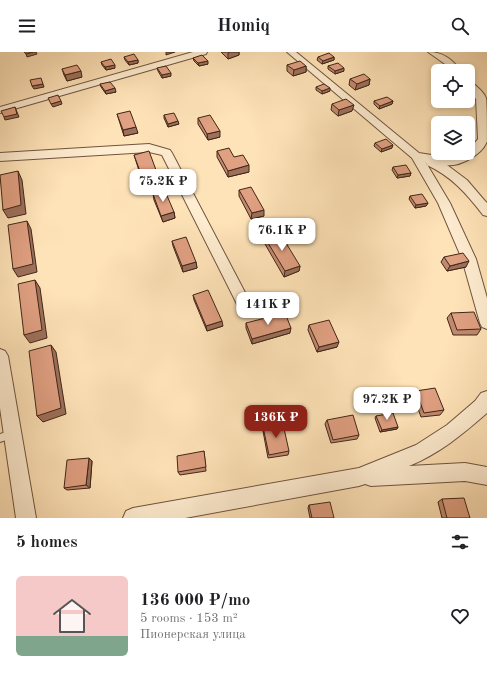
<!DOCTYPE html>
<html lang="en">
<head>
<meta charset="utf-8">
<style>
	body { margin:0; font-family:"Old Standard TT",serif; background:#f6f6f6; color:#202124; height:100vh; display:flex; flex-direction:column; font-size:15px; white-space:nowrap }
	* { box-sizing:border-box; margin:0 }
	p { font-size:13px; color:#757577 }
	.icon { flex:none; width:22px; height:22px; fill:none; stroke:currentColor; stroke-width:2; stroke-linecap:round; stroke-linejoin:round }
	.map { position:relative; height:466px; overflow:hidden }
	.sheet { display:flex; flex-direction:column; background:#fff; flex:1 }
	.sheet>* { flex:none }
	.fabs { position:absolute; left:431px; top:12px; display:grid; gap:8px }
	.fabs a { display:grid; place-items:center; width:44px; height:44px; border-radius:6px; background:#fff; box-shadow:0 2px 6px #0003; font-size:20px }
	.price { position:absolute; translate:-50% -34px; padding:0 9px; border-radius:8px; background:#fff; color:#222; font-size:13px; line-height:26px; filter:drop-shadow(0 1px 2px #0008) }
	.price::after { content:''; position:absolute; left:50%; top:24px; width:12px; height:9px; margin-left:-6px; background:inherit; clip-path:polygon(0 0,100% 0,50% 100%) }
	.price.current { background:#8f2418; color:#fff }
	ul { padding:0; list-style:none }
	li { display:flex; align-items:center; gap:12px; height:100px; padding:0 16px }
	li+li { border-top:1px solid #e0e0e0 }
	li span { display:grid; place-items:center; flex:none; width:112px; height:80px; border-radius:6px; color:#555 }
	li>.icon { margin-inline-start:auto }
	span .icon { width:48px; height:48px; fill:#fffc; stroke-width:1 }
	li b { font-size:17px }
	h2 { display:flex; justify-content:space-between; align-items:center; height:48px; padding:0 16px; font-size:17px }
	header { display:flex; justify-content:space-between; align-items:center; height:52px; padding:0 16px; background:#fff; font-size:18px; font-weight:700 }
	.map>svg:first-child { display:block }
</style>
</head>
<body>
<header><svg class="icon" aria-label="menu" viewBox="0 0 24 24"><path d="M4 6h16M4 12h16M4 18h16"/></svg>Homiq<svg class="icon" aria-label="search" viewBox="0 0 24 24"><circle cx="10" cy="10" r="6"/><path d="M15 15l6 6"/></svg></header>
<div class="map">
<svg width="487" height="466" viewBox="0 0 487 466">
	<rect width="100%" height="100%" fill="#ffe3b8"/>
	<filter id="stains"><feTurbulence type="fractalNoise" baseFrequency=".005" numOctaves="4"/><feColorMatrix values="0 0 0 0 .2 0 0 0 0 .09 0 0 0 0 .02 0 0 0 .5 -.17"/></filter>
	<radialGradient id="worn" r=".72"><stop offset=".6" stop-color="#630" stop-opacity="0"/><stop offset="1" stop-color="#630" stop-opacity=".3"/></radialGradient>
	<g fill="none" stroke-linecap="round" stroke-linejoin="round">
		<g stroke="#70553f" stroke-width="2">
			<path id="lane" d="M12,378L15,379L16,382L15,385L0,390V382Z"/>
		</g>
		<g stroke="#70553f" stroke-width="2">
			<g id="street">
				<path d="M193,0H207L206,2L0,61V55Z"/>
				<path d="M287,0H296L419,101L450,106L464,101H468V99L478,87L476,47L468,38V29C473,30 484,40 486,46C487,50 487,85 487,89C483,102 460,115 447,113L467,128L485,149L487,151V164L483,163C467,142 451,124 427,113L425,109L450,151L476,207L487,246V277L482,275L480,271L462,207L438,151L412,106Z"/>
				<path d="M428,0C443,0 452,7 461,19H451L445,12Z"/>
				<path d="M149,92L170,98L172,101L250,250L252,254L250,258L245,260L240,258L162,103L149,100L0,109V101Z"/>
				<path d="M0,297L5,299L8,304L36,466H16L0,356Z"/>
				<path d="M487,339V361C463,382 439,402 409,414L465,411L487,415V433L465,429L371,434L365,432L359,434L185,466H123L126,459L133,456L359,416L416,393L447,373L475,349L481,341Z"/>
			</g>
		</g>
		<use href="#lane" fill="#ffedd1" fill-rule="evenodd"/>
		<use href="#street" fill="#ffedd1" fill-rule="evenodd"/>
	</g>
	<g fill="#c18a70" stroke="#402617">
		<path d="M221,0H239V3L228,7Z"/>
		<path d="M124,5L138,8V11L129,13L125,8Z"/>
		<path d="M318,5H334V8L322,12L317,8Z"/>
		<path d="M193,6L208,12L199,14L194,9Z"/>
		<path d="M101,10L115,16L106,18L102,13Z"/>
		<path d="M287,13L306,14V20L293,24L287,19Z"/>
		<path d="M328,14L344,19L335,22L328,17Z"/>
		<path d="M157,16L171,24L162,26L158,19Z"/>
		<path d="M62,17L82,25L67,29L64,23Z"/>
		<path d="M350,27H370L369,33L355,38L349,33Z"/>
		<path d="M100,32L116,40L106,42L101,35Z"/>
		<path d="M316,35L330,39L322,42L316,38Z"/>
		<path d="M374,49H393L392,52L379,57L374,52Z"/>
		<path d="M332,52L352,59L338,64L331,58Z"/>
		<path d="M117,62L138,81L124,84Z"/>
		<path d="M164,63L179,72L168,75L164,66Z"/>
		<path d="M198,66L220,85L208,88L198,72Z"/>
		<path d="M375,91L392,96L381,100L374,94Z"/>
		<path d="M217,99L249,120L228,125L217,105Z"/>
		<path d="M134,103L157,124L142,128Z"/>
		<path d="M393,115L411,121L410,124L397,126L392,118Z"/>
		<path d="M239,138L264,164L251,167L239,144Z"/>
		<path d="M153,142L174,160L175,166L163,170L154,148Z"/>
		<path d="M410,144L428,151L426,154L415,156L409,147Z"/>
		<path d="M265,186L300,214L299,219L284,225L265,192Z"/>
		<path d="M172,189L196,210L197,216L183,220L173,194Z"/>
		<path d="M444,205L466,215L447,219L441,210Z"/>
		<path d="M193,243L223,274L207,279L194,248Z"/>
		<path d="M451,261L481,277L477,283H453L447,266Z"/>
		<path d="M246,271L290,281L252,292L246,276Z"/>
		<path d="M309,273L337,295L317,300L308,278Z"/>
		<path d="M416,339L444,358L440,363L421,365L413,343Z"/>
		<path d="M376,364L398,375L397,377L380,380L375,366Z"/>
		<path d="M327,368L359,383L357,387L331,391L325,372Z"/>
		<path d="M263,375L289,399L288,403L268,406L263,379Z"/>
		<path d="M204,399L206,419L180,423L178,420Z"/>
		<path d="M92,409L90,436L67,438L64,436Z"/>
		<path d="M442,447L470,466H442L438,450Z"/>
		<path d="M309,453L334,466H310L308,456Z"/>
	</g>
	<g fill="#9d705b" stroke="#402617">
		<path d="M33,0H36L37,2L27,5L26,2Z"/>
		<path d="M166,0H175L166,3Z"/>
		<path d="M230,0H239V3L228,7V1Z"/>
		<path d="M334,5V8L322,12L323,9Z"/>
		<path d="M138,8V11L129,13L128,10Z"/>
		<path d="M208,9V12L199,14L198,11Z"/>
		<path d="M115,13V16L106,18L105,15Z"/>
		<path d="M306,14V20L293,24L294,18Z"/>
		<path d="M344,16V19L335,22V19Z"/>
		<path d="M81,19L82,25L67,29L65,23Z"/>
		<path d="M171,21V24L162,26V23Z"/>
		<path d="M370,27L369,33L355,38L357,32Z"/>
		<path d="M43,32L44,35L34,37L32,34Z"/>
		<path d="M115,36L116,40L106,42L105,39Z"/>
		<path d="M330,36V39L322,42V39Z"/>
		<path d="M61,49L62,52L53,55L51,52Z"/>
		<path d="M393,49L392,52L379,57L380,54Z"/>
		<path d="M354,53L352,59L338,64L339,58Z"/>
		<path d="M15,55L19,65L5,68L4,65Z"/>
		<path d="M178,69L179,72L168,75V72Z"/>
		<path d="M136,75L138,81L124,84L123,78Z"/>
		<path d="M220,79V85L208,88L207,82Z"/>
		<path d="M393,93L392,96L381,100L382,97Z"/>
		<path d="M249,113V120L228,125V119Z"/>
		<path d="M156,118L157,124L142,128L141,122Z"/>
		<path d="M18,119L22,128L26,162L8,166L3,158Z"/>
		<path d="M411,121L410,124L397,126L398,123Z"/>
		<path d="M428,151L426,154L415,156L416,153Z"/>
		<path d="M264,158V164L251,167L252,161Z"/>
		<path d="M174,160L175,166L163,170L161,164Z"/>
		<path d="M27,169L31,177L37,220L18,225L13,217Z"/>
		<path d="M469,209L466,215L447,219L450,214Z"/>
		<path d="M196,210L197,216L183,220L182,214Z"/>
		<path d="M300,214L299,219L284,225L285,219Z"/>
		<path d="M35,228L40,236L47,286L30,291L24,283Z"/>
		<path d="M222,269L223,274L207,279L206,274Z"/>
		<path d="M291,276L290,281L252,292V287Z"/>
		<path d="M339,290L337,295L317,300L319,295Z"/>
		<path d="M51,293L56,300L66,362L43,370L37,364Z"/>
		<path d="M398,375L397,377L380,380L382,378Z"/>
		<path d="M89,406L92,409L90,436L86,433Z"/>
	</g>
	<g fill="#e0a082" stroke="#402617">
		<path d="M24,0H33L26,2Z"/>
		<path d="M329,1L334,5L323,9L318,5Z"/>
		<path d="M134,2L138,8L128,10L124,5Z"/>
		<path d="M202,3L208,9L198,11L193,6Z"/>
		<path d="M111,7L115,13L105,15L101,10Z"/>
		<path d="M300,9L306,14L294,18L287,13Z"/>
		<path d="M338,11L344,16L335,19L328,14Z"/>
		<path d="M77,13L81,19L65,23L62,17Z"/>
		<path d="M166,14L171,21L162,23L157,16Z"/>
		<path d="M364,22L370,27L357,32L350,27Z"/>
		<path d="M41,26L43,32L32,34L30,28Z"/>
		<path d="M110,30L115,36L105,39L100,32Z"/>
		<path d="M324,32L330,36L322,39L316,35Z"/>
		<path d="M58,43L61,49L51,52L48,46Z"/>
		<path d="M387,45L393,49L380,54L374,49Z"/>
		<path d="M346,47L354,53L339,58L332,52Z"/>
		<path d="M15,55L17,62L4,65L1,59Z"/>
		<path d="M130,59L136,75L123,78L117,62Z"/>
		<path d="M174,61L178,69L168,72L164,63Z"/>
		<path d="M210,63L220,79L207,82L198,66Z"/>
		<path d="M386,87L393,93L382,97L375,91Z"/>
		<path d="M229,96L234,105L243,103L249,113L228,119L217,99Z"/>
		<path d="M149,99L156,118L141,122L134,103Z"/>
		<path d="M406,113L411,121L398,123L393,115Z"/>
		<path d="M18,119L21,153L3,158L0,123Z"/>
		<path d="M251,135L264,158L252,161L239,138Z"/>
		<path d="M165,139L174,160L161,164L153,142Z"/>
		<path d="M422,142L428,151L416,153L410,144Z"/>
		<path d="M27,169L33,212L13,217L8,173Z"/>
		<path d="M280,181L300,214L285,219L265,186Z"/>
		<path d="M186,185L196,210L182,214L172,189Z"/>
		<path d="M463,201L469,209L450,214L444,205Z"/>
		<path d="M35,228L42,278L24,283L18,232Z"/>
		<path d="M208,238L222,269L206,274L193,243Z"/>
		<path d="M474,260L481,277L457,278L451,261Z"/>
		<path d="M285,261L291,276L252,287L246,271Z"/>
		<path d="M329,268L339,290L319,295L309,273Z"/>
		<path d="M51,293L61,356L37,364L29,299Z"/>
		<path d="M435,336L444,358L424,361L416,339Z"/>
		<path d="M393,361L398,375L382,378L376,364Z"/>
		<path d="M353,363L359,383L333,388L327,368Z"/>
		<path d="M283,372L289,399L269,403L263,375Z"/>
		<path d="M204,399L206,415L178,420L177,404Z"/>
		<path d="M89,406L86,433L64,436L67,408Z"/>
		<path d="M464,446L470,466H447L442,447Z"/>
		<path d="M330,450L334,466H312L309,453Z"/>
	</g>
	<rect width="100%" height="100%" filter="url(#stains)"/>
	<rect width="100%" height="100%" fill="url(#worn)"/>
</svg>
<div class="fabs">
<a><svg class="icon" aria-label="locate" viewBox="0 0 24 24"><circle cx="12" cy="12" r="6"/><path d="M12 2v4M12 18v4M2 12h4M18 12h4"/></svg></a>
<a><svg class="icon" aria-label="layers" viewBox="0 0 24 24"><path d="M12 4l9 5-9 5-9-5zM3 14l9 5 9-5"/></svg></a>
</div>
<b class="price" style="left:163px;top:151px">75.2K ₽</b>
<b class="price" style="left:282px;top:200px">76.1K ₽</b>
<b class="price" style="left:268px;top:274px">141K ₽</b>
<b class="price" style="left:387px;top:369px">97.2K ₽</b>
<b class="price current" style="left:276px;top:387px">136K ₽</b>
</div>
<section class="sheet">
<h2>5 homes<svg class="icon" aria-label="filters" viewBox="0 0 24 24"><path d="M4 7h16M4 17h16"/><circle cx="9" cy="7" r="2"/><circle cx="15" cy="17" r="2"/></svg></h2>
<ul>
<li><span style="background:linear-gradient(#f6c9c9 75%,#7fa58c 0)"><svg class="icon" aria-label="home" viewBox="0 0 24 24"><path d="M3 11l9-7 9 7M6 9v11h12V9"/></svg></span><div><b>136 000 ₽/mo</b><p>5 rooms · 153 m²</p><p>Пионерская улица</p></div><svg class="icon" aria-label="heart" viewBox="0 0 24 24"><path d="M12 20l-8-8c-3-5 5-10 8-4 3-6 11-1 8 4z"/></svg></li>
</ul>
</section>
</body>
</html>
